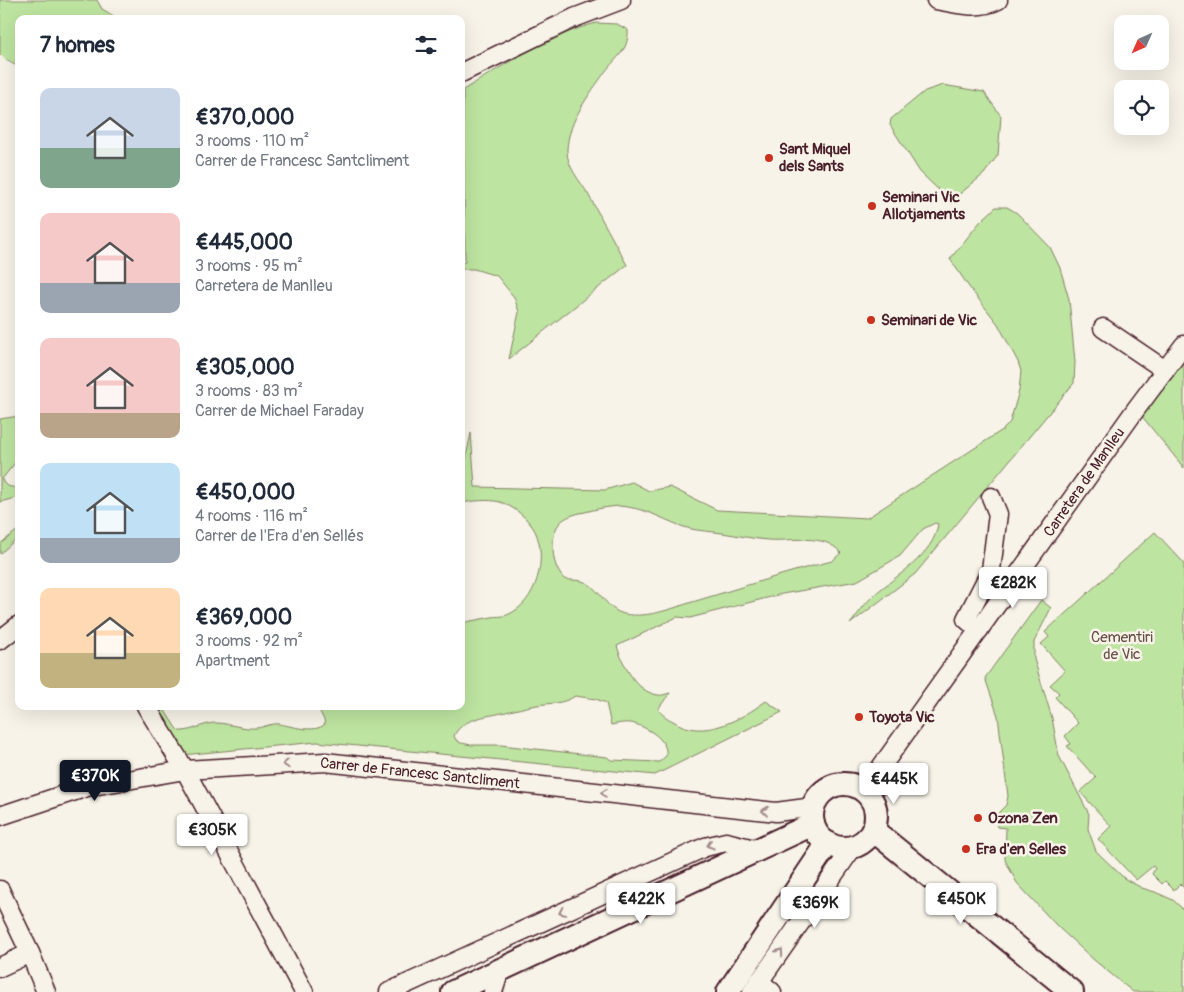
<!DOCTYPE html>
<html lang="en">
<head>
<meta charset="utf-8">
<style>
	body { margin:0; font-family:Pangolin,sans-serif; background:#f2f2f3; color:#1f2937; height:100vh; display:flex; flex-direction:column; font-size:19px; white-space:nowrap }
	* { box-sizing:border-box; margin:0 }
	p { font-size:16px; color:#747a83 }
	.icon { flex:none; width:28px; height:28px; fill:none; stroke:currentColor; stroke-width:2; stroke-linecap:round; stroke-linejoin:round }
	.map { position:relative; flex:1; overflow:hidden }
	.details { position:absolute; left:15px; top:15px; width:450px; height:695px; display:flex; flex-direction:column; background:#fff; border-radius:10px; box-shadow:0 5px 20px #0002 }
	.details>* { flex:none }
	.needle { width:32px; rotate:225deg }
	.fabs { position:absolute; left:1114px; top:15px; display:grid; gap:10px }
	.fabs a { display:grid; place-items:center; width:55px; height:55px; border-radius:10px; background:#fff; box-shadow:0 5px 20px #0002; font-size:25px }
	.price { position:absolute; translate:-50% -42px; padding:0 11px; border-radius:5px; background:#fff; color:#222; font-size:16px; line-height:32px; filter:drop-shadow(0 1px 2px #0008) }
	.price::after { content:''; position:absolute; left:50%; top:30px; width:15px; height:11px; margin-left:-8px; background:inherit; clip-path:polygon(0 0,100% 0,50% 100%) }
	.price.current { background:#111827; color:#fff }
	ul { padding:0; list-style:none }
	li { display:flex; align-items:center; gap:15px; height:125px; padding:0 25px }
	li span { display:grid; place-items:center; flex:none; width:140px; height:100px; border-radius:10px; color:#555 }
	li>.icon { margin-inline-start:auto }
	span .icon { width:60px; height:60px; fill:#fffc; stroke-width:1 }
	li b { font-size:21px }
	h2 { display:flex; justify-content:space-between; align-items:center; height:60px; padding:0 25px; font-size:21px }
	.map>svg:first-child { display:block }
</style>
</head>
<body>
<div class="map">
<svg width="1184" height="992" viewBox="0 0 1184 992">
	<rect width="100%" height="100%" fill="#f7f3e8"/>
	<filter id="ink" filterUnits="userSpaceOnUse"><feTurbulence type="fractalNoise" baseFrequency=".02" numOctaves="2"/><feDisplacementMap in="SourceGraphic" scale="10" xChannelSelector="R" yChannelSelector="G"/><feConvolveMatrix kernelMatrix="1 2 1 2 8 2 1 2 1" color-interpolation-filters="sRGB"/></filter>
	<g filter="url(#ink)">
		<g fill="#bde4a0" stroke="#848266" fill-rule="evenodd">
			<path d="M0,0H97L102,9L119,19H19V64L15,65L6,60L0,54Z"/>
			<path d="M596,23L617,24L628,30C629,51 616,57 605,72C589,95 568,121 567,150C567,168 580,180 588,194C601,218 614,241 627,265L509,359L519,312L514,297L497,276L474,269H461V263L465,262L463,90C506,64 547,36 596,23Z"/>
			<path d="M943,85L984,92L1001,116L998,155L984,174L956,197L947,198L920,172L890,125L891,119L925,91Z"/>
			<path d="M996,207H1007L1017,213L1050,247L1060,268L1069,299L1075,362L1074,383L915,574L850,624C858,614 866,602 875,594C897,575 934,555 938,524L935,523L923,529L900,556L857,581L782,594L690,618L677,617L617,646C623,665 636,692 658,695C661,696 666,694 670,693L658,709C662,715 667,718 673,721C703,741 740,720 766,701L782,712L655,775L317,742L182,755L153,706H162L176,728L179,731H183C195,730 206,722 218,723C231,724 243,729 256,728C265,727 271,723 280,724C291,726 315,734 325,724L324,720L317,706H461V623C471,621 481,619 492,617C496,616 503,617 507,615C537,603 548,558 535,531C528,518 513,506 500,502C487,499 474,501 461,503V468L465,462L471,433L475,487L605,490L632,482L649,491L670,487L717,510L867,518L1004,429L1010,422L1019,391L1021,371L1018,362L998,324L969,287L950,259L980,222ZM619,506C645,508 658,517 681,526C694,531 709,531 722,533C737,535 753,539 768,540C791,542 824,532 841,553L832,561C787,572 743,587 699,600C675,607 649,619 624,614C607,610 601,591 587,583C580,579 572,581 564,579C556,570 553,559 553,547C553,523 563,516 585,512C596,509 607,507 619,506ZM575,696L596,699L606,703L611,725C617,724 624,722 631,723C645,726 669,739 666,756L659,762L611,760L607,757L501,745H472L461,743L456,740L454,736C462,718 485,717 502,713C514,710 525,707 537,705C550,703 564,704 575,696Z"/>
			<path d="M1184,345V468L1136,409Z"/>
			<path d="M19,416V458L2,479C4,487 11,487 19,488V497L0,502V419Z"/>
			<path d="M19,529V539L17,538L0,554V544Z"/>
			<path d="M1155,532L1184,563V888L1180,884L1174,890L1165,881L1162,884L1152,874L1155,868L1153,866L1136,880L1098,839L1111,826L1080,792L1096,778L1067,746L1071,744L1065,736L1078,723L1055,697L1059,693L1050,685L1065,671L1041,644L1049,637L1045,632Z"/>
			<path d="M1041,600L1051,608L1034,642V659L1052,718L1059,756L1089,814L1088,829L1096,851L1125,879L1142,888L1155,892L1173,900L1184,910V992H1133L1094,960L1058,927L1017,883L1005,860L1006,828L997,827L995,816L1006,805L1008,796L998,716L985,678Z"/>
		</g>
		<g fill="none" stroke-linecap="round" stroke-linejoin="round">
			<g stroke="#4a1f2b" stroke-width="21">
				<g id="minor">
					<path d="M936,0C956,4 979,10 998,0"/>
					<path d="M461,73L574,18L621,0"/>
					<path d="M1103,328L1165,370"/>
					<path d="M979,630L966,619L991,570L998,514L991,497"/>
					<path d="M0,640L19,625"/>
					<path d="M146,706L185,770L304,992"/>
					<path d="M864,791L1136,409L1184,345"/>
					<path d="M0,816L87,787L185,770L325,762L776,812L814,807"/>
					<path d="M0,890L30,953L46,992"/>
					<path d="M0,967L30,953"/>
					<path d="M759,981L772,992"/>
					<path d="M389,992L705,847L726,842L758,850"/>
					<path d="M493,992L500,970"/>
					<path d="M752,992L853,847"/>
				</g>
			</g>
			<g stroke="#4a1f2b" stroke-width="26">
				<g id="tertiary">
					<circle cx="844" cy="816" r="32"/>
					<path d="M873,830L1072,992"/>
					<path d="M453,992L813,824"/>
					<path d="M728,992L828,843"/>
				</g>
			</g>
			<use href="#minor" stroke="#f7f3e8" stroke-width="18"/>
			<use href="#tertiary" stroke="#f7f3e8" stroke-width="22"/>
		</g>
		<defs><path id="oneway-chevron" d="M-2-3.5L2.5 0L-2 3.5" fill="none" stroke-width="1.6" stroke-linecap="round" stroke-linejoin="round" transform="scale(1.25)"/></defs>
		<g stroke="#a0898a">
			<use href="#oneway-chevron" transform="translate(286 764) rotate(177)"/>
			<use href="#oneway-chevron" transform="translate(604 793) rotate(-174)"/>
			<use href="#oneway-chevron" transform="translate(765 811) rotate(-174)"/>
			<use href="#oneway-chevron" transform="translate(710 845) rotate(162)"/>
			<use href="#oneway-chevron" transform="translate(562 912) rotate(155)"/>
			<use href="#oneway-chevron" transform="translate(780 952) rotate(-55)"/>
		</g>
	</g>
	<g fill="#c8321e" stroke="#f7f3e8" stroke-width="2">
		<circle cx="769" cy="158" r="5"/>
		<circle cx="872" cy="206" r="5"/>
		<circle cx="871" cy="320" r="5"/>
		<circle cx="859" cy="717" r="5"/>
		<circle cx="978" cy="818" r="5"/>
		<circle cx="966" cy="849" r="5"/>
	</g>
	<g text-anchor="middle" stroke-width="5" stroke-linejoin="round" paint-order="stroke">
		<g font-size="15" font-weight="bold" fill="#4a1f2b" stroke="#f7f3e8" text-anchor="start">
			<text x="779" y="154">Sant Miquel<tspan x="779" dy="17">dels Sants</tspan></text>
			<text x="882" y="202">Seminari Vic<tspan x="882" dy="17">Allotjaments</tspan></text>
			<text x="881" y="325">Seminari de Vic</text>
			<text x="869" y="722">Toyota Vic</text>
			<text x="988" y="823">Ozona Zen</text>
			<text x="976" y="854">Era d'en Selles</text>
		</g>
		<g font-size="15" fill="#4a1f2b" stroke="#f7f3e8">
			<text transform="translate(1084 482) rotate(-55)" y="5">Carretera de Manlleu</text>
			<text transform="translate(420 773) rotate(6)" y="5">Carrer de Francesc Santcliment</text>
		</g>
		<g font-size="15" fill="#675048" stroke="#f7f3e8">
			<text x="1122" y="642">Cementiri<tspan x="1122" dy="17">de Vic</tspan></text>
		</g>
	</g>
</svg>
<div class="fabs">
<a><svg class="needle" viewBox="-14 -14 28 28"><path d="M0-13l5 13h-10z" fill="#e53935"/><path d="M0 13l5-13h-10z" fill="#747a83"/></svg></a>
<a><svg class="icon" aria-label="locate" viewBox="0 0 24 24"><circle cx="12" cy="12" r="6"/><path d="M12 2v4M12 18v4M2 12h4M18 12h4"/></svg></a>
</div>
<b class="price" style="left:1013px;top:609px">€282K</b>
<b class="price current" style="left:95px;top:802px">€370K</b>
<b class="price" style="left:894px;top:805px">€445K</b>
<b class="price" style="left:212px;top:856px">€305K</b>
<b class="price" style="left:641px;top:925px">€422K</b>
<b class="price" style="left:961px;top:925px">€450K</b>
<b class="price" style="left:815px;top:929px">€369K</b>
<section class="details">
<h2>7 homes<svg class="icon" aria-label="filters" viewBox="0 0 24 24"><path d="M4 7h16M4 17h16"/><circle cx="9" cy="7" r="2"/><circle cx="15" cy="17" r="2"/></svg></h2>
<ul>
<li><span style="background:linear-gradient(#c9d6e8 60%,#7fa58c 0)"><svg class="icon" aria-label="home" viewBox="0 0 24 24"><path d="M3 11l9-7 9 7M6 9v11h12V9"/></svg></span><div><b>€370,000</b><p>3 rooms · 110 m²</p><p>Carrer de Francesc Santcliment</p></div></li>
<li><span style="background:linear-gradient(#f6c9c9 70%,#9aa5b1 0)"><svg class="icon" aria-label="home" viewBox="0 0 24 24"><path d="M3 11l9-7 9 7M6 9v11h12V9"/></svg></span><div><b>€445,000</b><p>3 rooms · 95 m²</p><p>Carretera de Manlleu</p></div></li>
<li><span style="background:linear-gradient(#f6c9c9 75%,#b9a48a 0)"><svg class="icon" aria-label="home" viewBox="0 0 24 24"><path d="M3 11l9-7 9 7M6 9v11h12V9"/></svg></span><div><b>€305,000</b><p>3 rooms · 83 m²</p><p>Carrer de Michael Faraday</p></div></li>
<li><span style="background:linear-gradient(#bfe0f5 75%,#9aa5b1 0)"><svg class="icon" aria-label="home" viewBox="0 0 24 24"><path d="M3 11l9-7 9 7M6 9v11h12V9"/></svg></span><div><b>€450,000</b><p>4 rooms · 116 m²</p><p>Carrer de l'Era d'en Sellés</p></div></li>
<li><span style="background:linear-gradient(#ffd9b3 65%,#c2b280 0)"><svg class="icon" aria-label="home" viewBox="0 0 24 24"><path d="M3 11l9-7 9 7M6 9v11h12V9"/></svg></span><div><b>€369,000</b><p>3 rooms · 92 m²</p><p>Apartment</p></div></li>
</ul>
</section>
</div>
</body>
</html>
